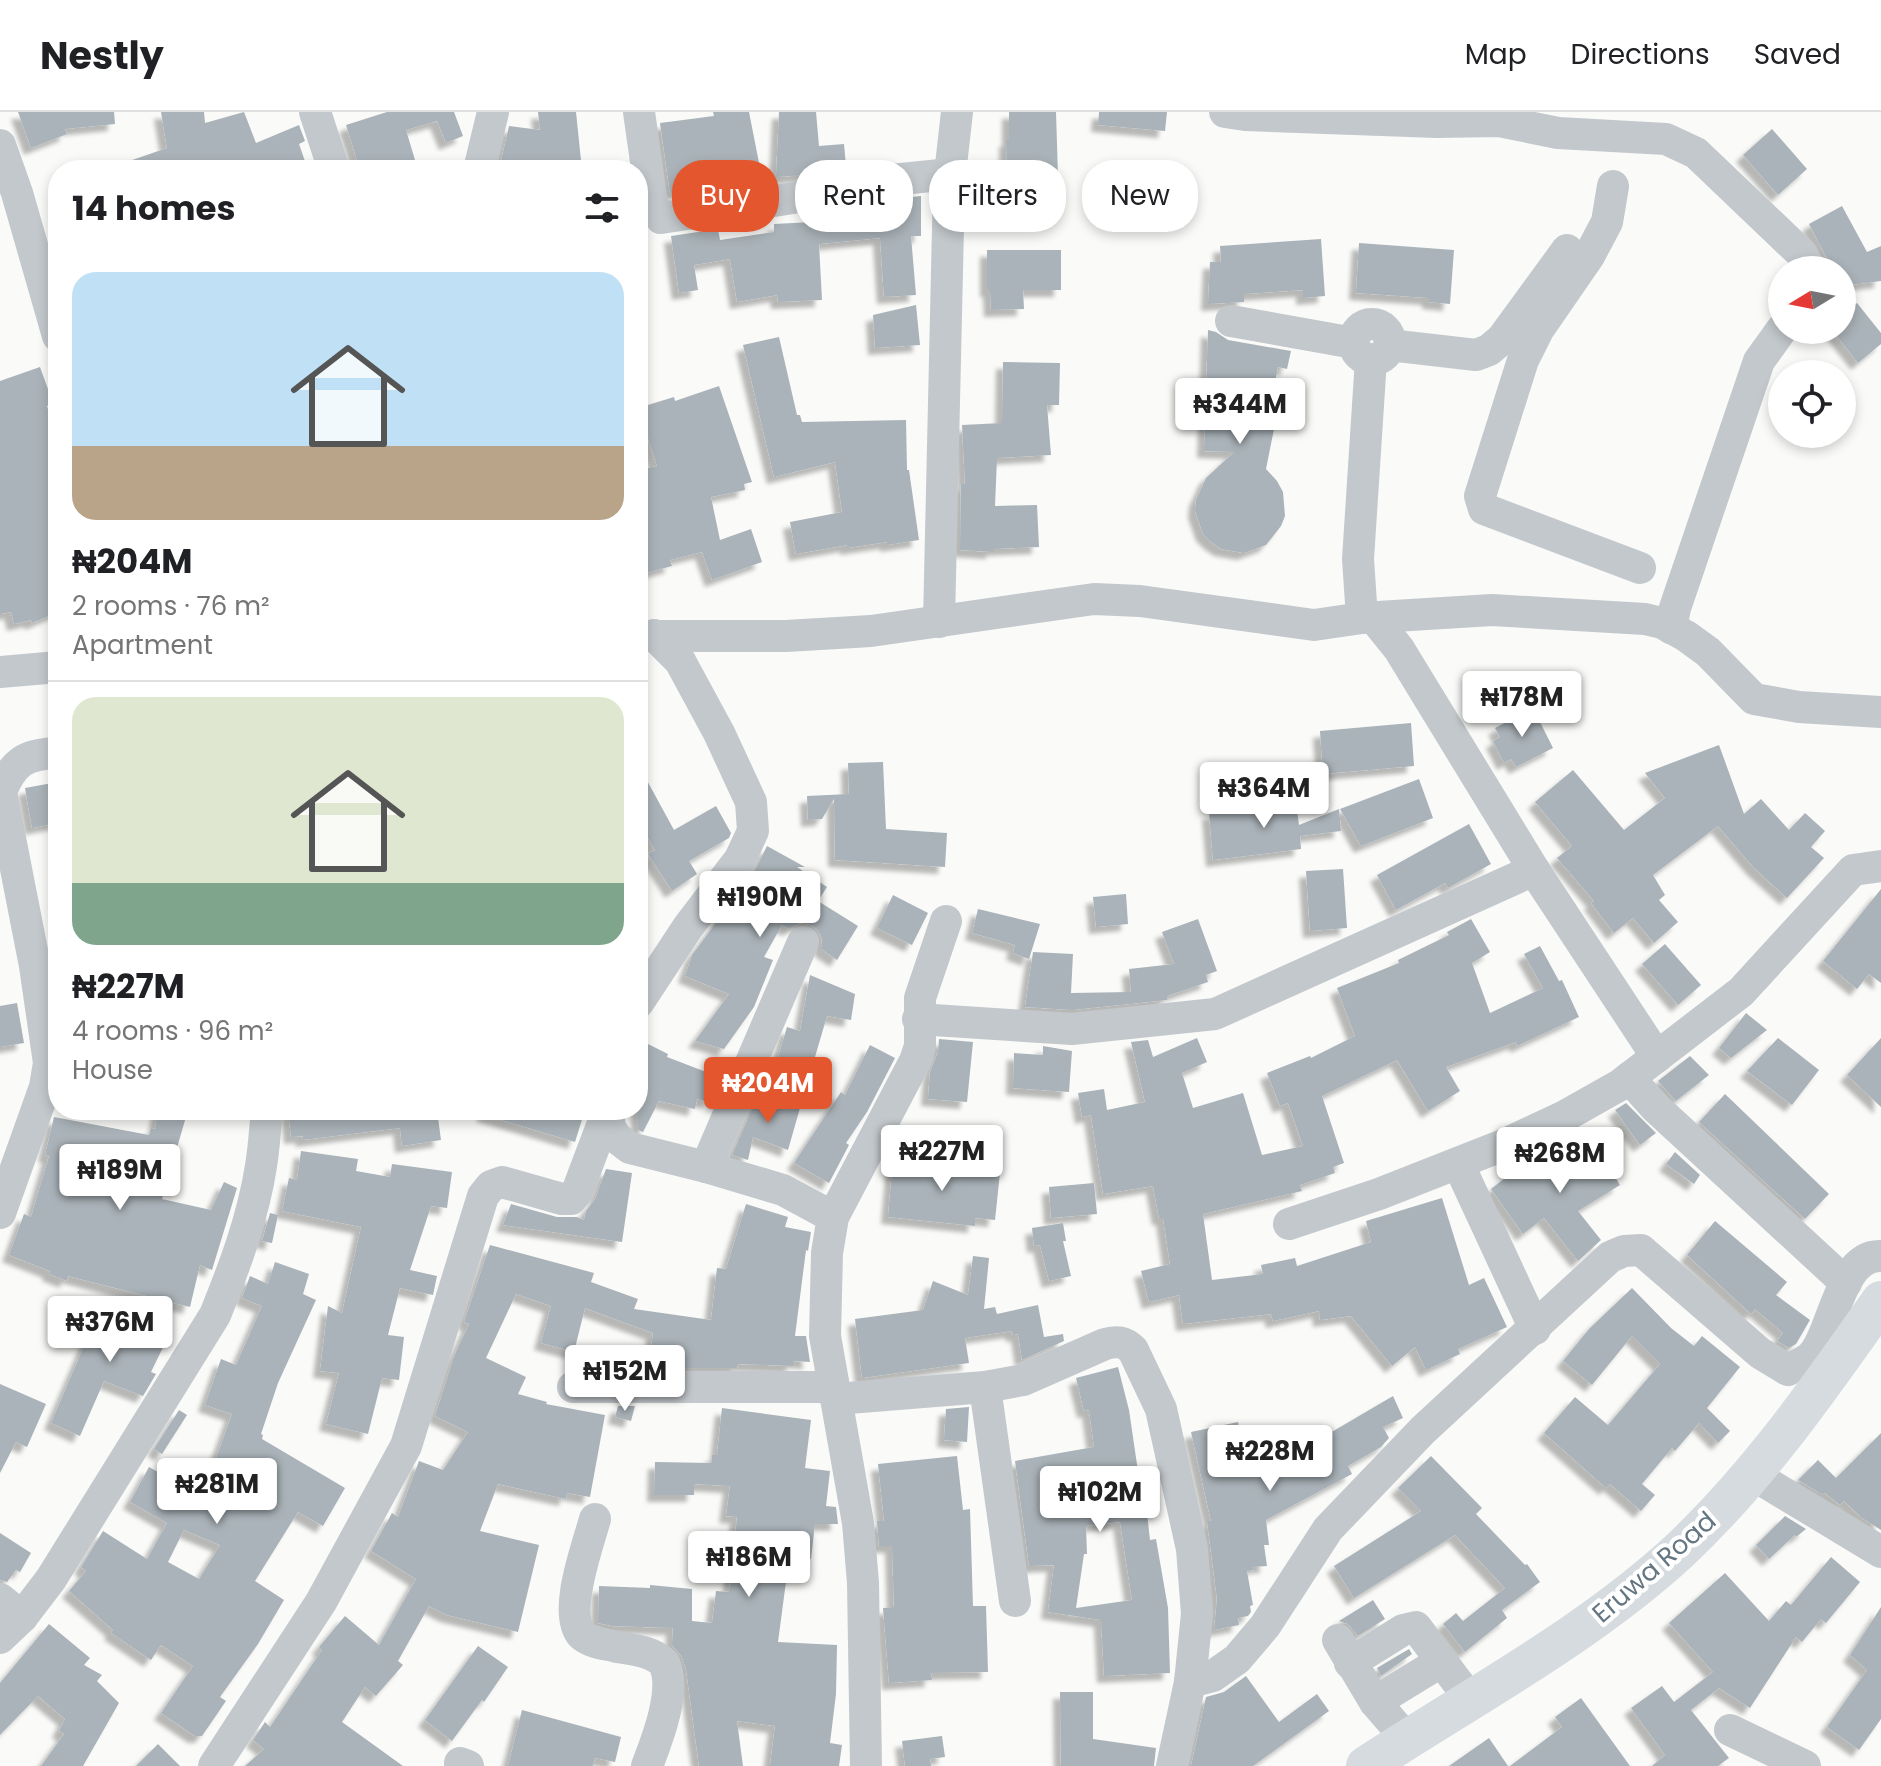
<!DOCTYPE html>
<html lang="en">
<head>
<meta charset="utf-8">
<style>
	body { margin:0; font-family:Poppins,sans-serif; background:#f6f6f6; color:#202124; height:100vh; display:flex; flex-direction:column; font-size:30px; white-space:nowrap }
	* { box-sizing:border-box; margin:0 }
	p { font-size:26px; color:#757577 }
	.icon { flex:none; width:44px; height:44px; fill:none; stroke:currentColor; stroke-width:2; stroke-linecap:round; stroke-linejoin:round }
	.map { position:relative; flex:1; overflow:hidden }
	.sheet { position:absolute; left:48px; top:48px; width:600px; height:960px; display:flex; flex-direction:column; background:#fff; border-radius:32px; box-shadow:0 4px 12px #0003 }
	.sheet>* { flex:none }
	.top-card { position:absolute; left:672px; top:48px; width:760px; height:72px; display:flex; gap:16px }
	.needle { width:52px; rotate:260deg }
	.buttons { position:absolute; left:1768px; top:144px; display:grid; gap:16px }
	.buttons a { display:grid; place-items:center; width:88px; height:88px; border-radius:50%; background:#fff; box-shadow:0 4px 12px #0003; font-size:40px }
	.price { position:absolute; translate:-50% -68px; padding:0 18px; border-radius:8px; background:#fff; color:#222; font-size:26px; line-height:52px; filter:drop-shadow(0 2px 4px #0008) }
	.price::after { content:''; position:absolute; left:50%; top:48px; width:24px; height:18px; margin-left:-12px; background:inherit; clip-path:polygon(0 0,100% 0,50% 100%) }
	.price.selected { background:#e4572e; color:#fff }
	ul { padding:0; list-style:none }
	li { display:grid; align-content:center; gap:16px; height:424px; padding:0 24px }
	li+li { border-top:2px solid #e0e0e0 }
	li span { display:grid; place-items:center; height:248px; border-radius:24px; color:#555 }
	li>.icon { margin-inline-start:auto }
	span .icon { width:144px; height:144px; fill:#fffc; stroke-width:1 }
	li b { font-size:34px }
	h2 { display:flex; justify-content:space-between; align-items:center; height:96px; padding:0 24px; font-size:34px }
	.chip { padding:0 28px; border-radius:32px; background:#fff; box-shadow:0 4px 12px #0003; font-size:28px; line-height:72px }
	.chip.selected { background:#e4572e; color:#fff }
	header { display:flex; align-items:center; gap:48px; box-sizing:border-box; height:112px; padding:0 40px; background:#fff; border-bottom:2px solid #e0e0e0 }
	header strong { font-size:38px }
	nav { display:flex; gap:44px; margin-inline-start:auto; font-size:28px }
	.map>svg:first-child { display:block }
</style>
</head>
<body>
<header>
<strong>Nestly</strong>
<nav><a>Map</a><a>Directions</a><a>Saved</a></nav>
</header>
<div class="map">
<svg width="1881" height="1654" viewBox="0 0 1881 1654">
	<defs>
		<filter id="shadow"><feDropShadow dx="-7" dy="7" stdDeviation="2" flood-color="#0004"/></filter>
	</defs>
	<rect width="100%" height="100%" fill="#fafaf8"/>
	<g fill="#aab3b9" fill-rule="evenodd" filter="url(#shadow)">
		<path d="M18,0H114L115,12L65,17L67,22L31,36Z"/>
		<path d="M161,0H204L205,11L244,0L256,31L299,13L305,29L299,32L308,58H113L112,55L167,36Z"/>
		<path d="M387,0H454L463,24L446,31L437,9L406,18L418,58H360L346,13Z"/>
		<path d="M538,0H576L582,58H499L509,14L540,18Z"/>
		<path d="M713,0H749L763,71L670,81L660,11L714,4Z"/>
		<path d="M779,0H816L819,34L844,32L846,54L807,63L776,65Z"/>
		<path d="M1009,0H1056L1058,64L1007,66L1006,28H1009Z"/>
		<path d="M1099,0H1167L1165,19L1098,13Z"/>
		<path d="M1772,17L1807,57L1778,83L1743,43Z"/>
		<path d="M1127,53L1145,54L1144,61L1163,62L1162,78H1166L1165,105L1106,102L1108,59L1127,60Z"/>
		<path d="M921,84V124H911L916,183L884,185L880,126L819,132L822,188L778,190L777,183L737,190L730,147L694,153L698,178L679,181L671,124L718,117L720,128L774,120V112L832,109L831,97L882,92V88Z"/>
		<path d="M1842,94L1867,140L1881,134V169L1842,174V158H1833L1809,112Z"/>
		<path d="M1321,127L1325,184L1303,186V178L1244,182V190L1208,192L1210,150H1221L1220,134Z"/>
		<path d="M1359,131L1454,138L1450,192L1429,190V186L1356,181Z"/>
		<path d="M987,138H1061V178H1023L1024,197L991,198L990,178H987Z"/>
		<path d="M1857,191L1881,221V232L1858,251L1832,218H1842V204Z"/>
		<path d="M916,193L920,233L875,236L873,203Z"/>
		<path d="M1208,218L1216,220L1228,228L1291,239L1287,257L1278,255L1266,315L1274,317L1266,357L1277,369L1283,380L1285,404L1281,414L1266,433L1244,441L1221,437L1211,430L1203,422L1195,399L1196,388L1206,366L1234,340L1204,339Z"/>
		<path d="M779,225L797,303H800L802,310L906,308L907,358H909L919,428L887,433V430L847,436V433L796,442L790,410L842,400L835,350L774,365L743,233Z"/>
		<path d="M1003,250L1060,251L1059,293H1047L1051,343L997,346L995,394L1037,393L1039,435L993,437V440L960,438L961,372H965L962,313L1002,311Z"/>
		<path d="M40,255L53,291L47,294L58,327V343L51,346L58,367V422L52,423L58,442V500L32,511L31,508L14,512L11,500L0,502V269Z"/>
		<path d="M719,274L752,370L744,372L745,378L711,385L720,428L751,417L762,450L712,468L702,440L670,448L672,454L638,463V358L657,354L638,296L674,285L675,289Z"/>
		<path d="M1533,596L1553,636L1516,655L1511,647L1504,651L1493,629L1500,625L1495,616Z"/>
		<path d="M1411,611L1414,654L1323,662L1320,619Z"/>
		<path d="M1719,633L1744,702L1761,687L1789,718L1805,701L1825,719L1811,735L1824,746L1787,786L1754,756L1718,714L1653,763L1665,783L1659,788L1678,810L1654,831L1633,806L1614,821L1591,791L1594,789L1557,746L1572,734L1535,690L1573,658L1624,718L1665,686L1645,661Z"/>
		<path d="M883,650L886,717L947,721L945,755L835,748L834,687L822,707L808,708L807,684L849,682L848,651Z"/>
		<path d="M638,652L674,718L716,694L731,721L729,726L689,749L697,762L672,779L648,742L655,738L638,709Z"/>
		<path d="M1419,667L1433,706L1361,734L1340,697Z"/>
		<path d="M58,670V711L32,716L25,676Z"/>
		<path d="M1296,691L1299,713L1339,697L1341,719L1300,724L1301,737L1213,748L1209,701Z"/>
		<path d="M1469,712L1491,752L1448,776L1445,771L1396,798L1377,763Z"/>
		<path d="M767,734L805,755H797L827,775L818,789L858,814L837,848L821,837L822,827L818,818L811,813L800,811L789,817L782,813L764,845L773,848L754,895L724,937L695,929L729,882L685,864L692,843L755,758Z"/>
		<path d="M1343,757L1347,816L1310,819L1306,759Z"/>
		<path d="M1881,777V871L1869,862L1857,877L1823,849Z"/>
		<path d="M1126,782L1128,812L1096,815L1093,785Z"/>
		<path d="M893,783L928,801L912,833L877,816Z"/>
		<path d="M978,797L1040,812L1029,847L1013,841L1015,833L972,821Z"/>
		<path d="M1198,807L1217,859L1206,863L1208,870L1167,884V888L1072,898L1025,895L1033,840L1073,842L1071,881L1131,880L1129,857L1174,852L1162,820Z"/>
		<path d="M1471,807L1490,840L1472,851L1490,901L1543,876L1524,842L1540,834L1559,869L1562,868L1579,905L1517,934L1516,930L1446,955L1460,979L1428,999L1397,948L1322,984L1344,1051L1333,1055L1335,1061L1300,1073L1302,1079L1203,1102L1212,1168L1263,1162L1261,1153L1295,1146L1297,1154L1371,1130L1366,1109L1442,1086L1469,1173L1484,1166L1507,1215L1458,1237L1460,1242L1426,1258L1415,1235L1392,1254L1351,1204L1320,1208L1319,1199L1273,1209L1271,1202L1183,1212L1179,1183L1149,1190L1141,1159L1170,1152L1163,1106H1159L1153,1074L1103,1082L1091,1003L1082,1005L1078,981L1104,977L1107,998L1145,990L1131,930L1148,928L1153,945L1197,926L1207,950L1182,961L1193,996L1243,981L1262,1043L1303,1034L1288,991L1280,994L1267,961L1310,944L1311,946L1355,924L1337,876L1399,851L1398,848L1449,823L1447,820Z"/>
		<path d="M1665,832L1701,873L1678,893L1642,852Z"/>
		<path d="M810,863L855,882L851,908L827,904L810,962L776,952L787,915L800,919Z"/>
		<path d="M17,891L24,931L0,935V894Z"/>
		<path d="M1746,901L1767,918L1731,946L1719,936Z"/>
		<path d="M1778,926L1819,958L1792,993L1747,959Z"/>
		<path d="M1881,926V995L1847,963Z"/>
		<path d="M939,927L973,930L967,990L928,987L930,960L938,940Z"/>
		<path d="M648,932L668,942L667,945L714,963L709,990L697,987L695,997L659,989L643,1020L638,1018V952Z"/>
		<path d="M870,933L895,946L867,1000L846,1031L849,1033L829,1071L794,1051L841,980L845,983Z"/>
		<path d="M1043,934L1072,939L1069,980L1013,976L1014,941L1043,943Z"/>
		<path d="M1690,944L1709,963L1676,989L1658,969Z"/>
		<path d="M759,980L800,996L788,1038L753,1025L748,1048L732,1043Z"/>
		<path d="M1725,982L1829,1082L1805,1107L1699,1010Z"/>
		<path d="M1626,991L1656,1021L1640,1033L1615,998Z"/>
		<path d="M158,998H188L162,1087L211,1098L224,1070L237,1076L212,1158L200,1153L190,1195L68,1164L67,1169L49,1162L50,1159L9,1143L24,1102L31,1105L49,1044L45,1043L54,1005L149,1023L151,1016L155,1017Z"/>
		<path d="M288,998H437L441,1028L402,1034L400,1016L302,1028L303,1024L291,1025Z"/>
		<path d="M484,998H585L575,1030L484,1003Z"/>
		<path d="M1591,1026L1620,1073L1578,1099L1601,1128L1578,1149L1544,1106L1523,1122L1491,1077L1524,1051L1532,1061Z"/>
		<path d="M301,1039L358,1047L356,1059L390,1065L392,1052L452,1060L447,1096L431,1094L410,1158L437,1164L433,1183L400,1176L388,1223L404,1225L399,1268L382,1266L368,1322L326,1312L339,1261L320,1259L328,1194L342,1201L361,1115L282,1099L289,1066L297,1068Z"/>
		<path d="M1675,1040L1700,1063L1694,1072L1666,1052Z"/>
		<path d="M893,1047L1000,1061L995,1108L975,1106V1114L888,1105Z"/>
		<path d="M606,1057L632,1061L622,1130L503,1113L511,1092L557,1105H577L584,1108L586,1099L595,1087Z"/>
		<path d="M1094,1071L1097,1102L1051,1106L1049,1075Z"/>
		<path d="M746,1092L788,1105L785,1115L811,1120L808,1139L806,1138L795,1224H806L810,1250L793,1249V1254L738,1252L737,1256H682L649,1251L653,1221L585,1196L574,1240L541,1231L551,1194L516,1182L486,1246L526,1265L518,1282L547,1290L546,1292L605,1303L590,1385L567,1381L566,1387L498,1372L480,1419L539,1433L518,1520L447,1503L429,1494L398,1549L403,1553L376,1584L365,1575L342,1610L403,1654H245L264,1637L253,1628L265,1610L270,1615L322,1538L319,1535L345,1504L379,1533L416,1467L371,1439L392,1401L398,1405L419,1349L443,1358L468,1320L435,1304L454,1244L469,1212L464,1210L490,1133L594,1161L591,1170L638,1187L634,1197L711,1208L717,1156L726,1157Z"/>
		<path d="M270,1101L278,1103L272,1131L262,1129Z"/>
		<path d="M1715,1109L1787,1170L1776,1183L1810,1208L1796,1232L1789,1236L1777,1229L1783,1221L1755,1197L1751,1202L1687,1143Z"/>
		<path d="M1063,1111L1066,1129H1063L1071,1164L1049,1169L1040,1133L1034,1134L1032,1116Z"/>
		<path d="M973,1144L989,1146L984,1197L995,1195L997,1202L1038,1193L1044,1225L1063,1222L1064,1229L1022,1248L1018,1222L1013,1223L1012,1219L965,1226L969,1251L862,1266L855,1207L923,1198L933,1169L968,1183Z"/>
		<path d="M275,1150L309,1162L303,1182L316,1188L278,1271L261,1322L263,1323L262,1327L345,1376L323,1414L298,1400L255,1469L284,1488L258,1532L220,1585L226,1589L202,1624H195L161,1601L193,1554L161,1533L151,1548L111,1521L113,1518L69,1479L86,1459L81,1455L103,1419L147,1447L167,1411L130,1390L149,1355L202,1385L232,1302L205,1293L221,1247L236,1253L262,1194L242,1186L250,1164L268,1172ZM184,1418L220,1433L199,1467L168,1450Z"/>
		<path d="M1632,1176L1671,1216L1694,1234L1702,1224L1740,1255L1707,1296L1730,1319L1718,1331L1699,1311L1675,1339L1672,1336L1642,1372L1655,1383L1641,1399L1610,1372L1606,1376L1544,1321L1575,1285L1608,1313L1660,1252L1632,1224L1592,1273L1563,1249L1589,1217Z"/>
		<path d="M103,1190L169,1223L151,1260L156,1262L143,1284L104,1269L80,1324L51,1311Z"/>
		<path d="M1118,1255L1129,1298L1139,1366L1143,1365L1150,1428L1156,1427L1168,1496L1170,1561L1104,1564L1101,1508L1048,1500L1054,1453L1029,1454L1015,1349L1094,1335L1089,1298L1084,1299L1076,1266ZM1120,1410L1132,1488L1076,1496L1084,1442H1087L1086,1414Z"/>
		<path d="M0,1272L46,1292L27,1335L16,1330L0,1361Z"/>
		<path d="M1393,1284L1403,1306L1383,1315L1389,1326L1381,1335L1348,1354L1352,1362L1266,1408L1269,1433H1264L1267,1454L1253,1455L1254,1458L1247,1459L1253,1493L1250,1494L1251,1500L1248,1504L1238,1506L1239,1513L1214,1518L1217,1487L1207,1409H1211L1191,1320L1238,1310L1248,1357L1326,1315L1330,1321Z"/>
		<path d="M618,1294H635L631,1309L615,1305Z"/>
		<path d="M969,1295L967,1330L944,1328L946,1297Z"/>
		<path d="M722,1296L811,1308L805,1356L830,1359L826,1394L836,1395L838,1412H815L811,1447L797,1446L795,1463L787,1462L778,1530L837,1533L836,1582L830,1631L842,1633L839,1654H770L775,1614L737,1609L743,1654H699L686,1557L682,1545L672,1533L673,1516L612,1514L598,1511L599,1474L650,1476V1473L692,1477V1509L712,1511L716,1479L729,1480L737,1405L726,1404L730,1374L694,1372V1383H654L655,1350L712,1351V1343H717Z"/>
		<path d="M179,1298L187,1303L162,1342L154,1337Z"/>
		<path d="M1881,1321V1418L1862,1406L1844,1389L1840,1393L1825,1381L1823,1383L1798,1368L1818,1348L1836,1366Z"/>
		<path d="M957,1344L963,1398L970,1397L973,1494H986L988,1560L931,1561L932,1568L889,1571L883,1496L894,1495L892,1434H879L877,1409H884L878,1352Z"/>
		<path d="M1431,1344L1482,1396L1476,1402L1525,1453L1527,1452L1540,1470L1502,1498L1507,1506L1465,1540L1443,1512L1456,1501L1463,1509L1505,1476L1455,1423L1354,1486L1334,1454L1421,1399L1398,1376Z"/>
		<path d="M1785,1404L1806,1417L1796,1425L1795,1423L1769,1447L1756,1433Z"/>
		<path d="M0,1421L31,1441L20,1460L16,1458L7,1470L0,1468Z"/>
		<path d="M1831,1445L1860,1470L1826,1511L1821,1507L1802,1530L1796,1525L1750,1596L1719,1576L1691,1598L1729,1646L1718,1654H1652L1665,1643L1631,1596L1662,1574L1674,1590L1713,1560L1669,1511L1725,1461L1769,1509L1786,1489L1791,1493Z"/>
		<path d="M1373,1488L1385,1507L1358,1524L1348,1512L1339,1509Z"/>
		<path d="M1881,1495V1607L1859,1638L1827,1615L1867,1558L1850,1543Z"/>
		<path d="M49,1512L90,1546L84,1553L102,1563L97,1569L119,1591L83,1654H41L64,1622L59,1619L65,1607L38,1584L0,1623V1571Z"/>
		<path d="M478,1534L508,1555L484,1590L482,1588L452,1629L425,1608Z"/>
		<path d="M1409,1537L1412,1542L1381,1564L1377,1556Z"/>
		<path d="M1246,1564L1279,1610L1317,1582L1329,1599L1253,1654H1191L1206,1585L1224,1580Z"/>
		<path d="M1060,1580H1093V1627L1156,1636L1154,1654H1061Z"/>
		<path d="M1581,1586L1630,1654H1510L1562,1615L1555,1605Z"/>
		<path d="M522,1598L621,1625L615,1650L595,1646L593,1654H508Z"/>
		<path d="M942,1624L945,1645L930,1647L931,1654H905L902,1629Z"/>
		<path d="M1489,1626L1508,1654H1449Z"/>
		<path d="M158,1632L180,1654H136Z"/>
	</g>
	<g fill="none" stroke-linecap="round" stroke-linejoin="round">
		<g stroke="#c3c8cc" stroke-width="32">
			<path d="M315,0L334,58"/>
			<path d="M639,0L652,92L661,106L793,86L843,73L950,62"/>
			<path d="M1225,0L1245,3L1437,10L1499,9L1558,21L1666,27L1696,41L1802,142L1810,158"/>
			<path d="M0,33L17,81L58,224"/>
			<path d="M479,58L493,0"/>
			<path d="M1613,74L1607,110L1589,144L1538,218L1523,248L1480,384L1484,397L1640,456"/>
			<path d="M1231,209L1354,231"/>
			<circle cx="1372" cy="230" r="18"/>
			<path d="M1389,233L1476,243L1489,238L1502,227L1567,138"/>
			<path d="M1362,506L1358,447L1371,247"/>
			<path d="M1374,506L1399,537L1534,758L1657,945"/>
			<path d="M939,510L949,71L957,0"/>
			<path d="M1671,516L1675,496L1759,249L1782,217"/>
			<path d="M638,524H786L871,519L1094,487L1140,489L1314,513L1362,506L1492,498L1645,507L1662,511L1686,524L1708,540L1754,587L1799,595L1881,600"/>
			<path d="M0,560L58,555"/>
			<path d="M638,891L688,815L740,747L753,719L751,690L719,621L680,549L654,523"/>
			<path d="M918,907L1072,917L1215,902L1534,758"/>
			<path d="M1629,966L1656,996L1846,1171"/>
			<path d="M608,1001L610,1016L617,1026L630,1036L706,1055L783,1078L833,1105"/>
			<path d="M1458,1051L1535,1217"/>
			<path d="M706,1055L803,830"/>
			<path d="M0,1101L45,975L49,951L35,854L1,680C13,650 25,642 58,641"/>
			<path d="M1289,1112L1379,1082L1501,1034L1565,1004L1620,973L1741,880L1853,758L1881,754"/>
			<path d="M573,1275H834"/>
			<path d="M985,1275L1015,1489"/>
			<path d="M836,1287L985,1275L1023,1268L1105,1232C1117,1229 1124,1229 1133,1238L1161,1297L1192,1437L1197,1502L1190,1570L1172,1654"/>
			<path d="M1752,1362L1881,1440"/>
			<path d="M595,1407C588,1433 562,1501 582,1523C591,1531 606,1532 617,1535C634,1538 652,1539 664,1551C677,1578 657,1628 647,1654"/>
			<path d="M0,1487L22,1505"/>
			<path d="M0,1526L22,1505L51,1467L215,1203C234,1156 253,1106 261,1054C264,1036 265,1017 267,998"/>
			<path d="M1338,1528L1375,1590L1407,1627"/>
			<path d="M1350,1551L1403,1518L1416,1515L1470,1587"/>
			<path d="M1190,1570L1213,1564L1237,1547L1265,1514L1328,1417L1423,1318L1610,1145L1624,1139L1641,1138L1760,1241L1788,1258C1797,1253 1810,1248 1815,1240C1834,1215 1841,1142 1881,1144"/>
			<path d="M1375,1590L1442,1549"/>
			<path d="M1730,1618L1805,1654"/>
			<path d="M460,1651L468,1654"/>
			<path d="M214,1654L321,1490L406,1334L483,1084L491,1074L502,1070L562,1087H571L577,1080L608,998"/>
			<path d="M866,1654L863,1471L858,1411L825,1224L827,1141L833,1105L915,949L920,934V886L946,809"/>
		</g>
		<path stroke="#d6dbdf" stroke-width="40" d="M1366,1654C1471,1585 1585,1525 1678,1440C1758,1365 1818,1278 1881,1189"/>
	</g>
	<g text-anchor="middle" stroke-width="8" stroke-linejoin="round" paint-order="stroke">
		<g font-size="26" fill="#657683" stroke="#fff">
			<text transform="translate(1654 1455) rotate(-41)" y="9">Eruwa Road</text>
		</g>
	</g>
</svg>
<div class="buttons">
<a><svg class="needle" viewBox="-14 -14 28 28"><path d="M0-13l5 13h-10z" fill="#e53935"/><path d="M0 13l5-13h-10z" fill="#757577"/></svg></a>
<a><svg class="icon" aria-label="locate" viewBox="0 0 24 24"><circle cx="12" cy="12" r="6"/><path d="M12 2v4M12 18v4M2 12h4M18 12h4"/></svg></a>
</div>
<b class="price" style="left:1240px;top:334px">₦344M</b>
<b class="price" style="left:1522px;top:627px">₦178M</b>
<b class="price" style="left:1264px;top:718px">₦364M</b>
<b class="price" style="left:760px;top:827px">₦190M</b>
<b class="price selected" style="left:768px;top:1013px">₦204M</b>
<b class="price" style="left:942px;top:1081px">₦227M</b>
<b class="price" style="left:1560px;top:1083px">₦268M</b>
<b class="price" style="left:120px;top:1100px">₦189M</b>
<b class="price" style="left:110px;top:1252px">₦376M</b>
<b class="price" style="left:625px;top:1301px">₦152M</b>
<b class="price" style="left:1270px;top:1381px">₦228M</b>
<b class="price" style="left:217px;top:1414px">₦281M</b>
<b class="price" style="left:1100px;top:1422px">₦102M</b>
<b class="price" style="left:749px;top:1487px">₦186M</b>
<div class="top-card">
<a class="chip selected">Buy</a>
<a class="chip">Rent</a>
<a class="chip">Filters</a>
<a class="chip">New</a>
</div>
<section class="sheet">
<h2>14 homes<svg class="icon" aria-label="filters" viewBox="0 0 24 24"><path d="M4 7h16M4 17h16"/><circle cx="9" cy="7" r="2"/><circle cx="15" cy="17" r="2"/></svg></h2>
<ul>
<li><span style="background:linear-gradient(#bfe0f5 70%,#b9a48a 0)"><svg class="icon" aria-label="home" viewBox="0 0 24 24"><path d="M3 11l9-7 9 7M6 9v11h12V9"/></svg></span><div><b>₦204M</b><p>2 rooms · 76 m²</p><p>Apartment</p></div></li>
<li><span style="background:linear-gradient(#dfe7d0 75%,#7fa58c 0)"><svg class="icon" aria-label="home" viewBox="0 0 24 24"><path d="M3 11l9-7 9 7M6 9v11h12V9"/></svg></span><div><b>₦227M</b><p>4 rooms · 96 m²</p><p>House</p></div></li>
</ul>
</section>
</div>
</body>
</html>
